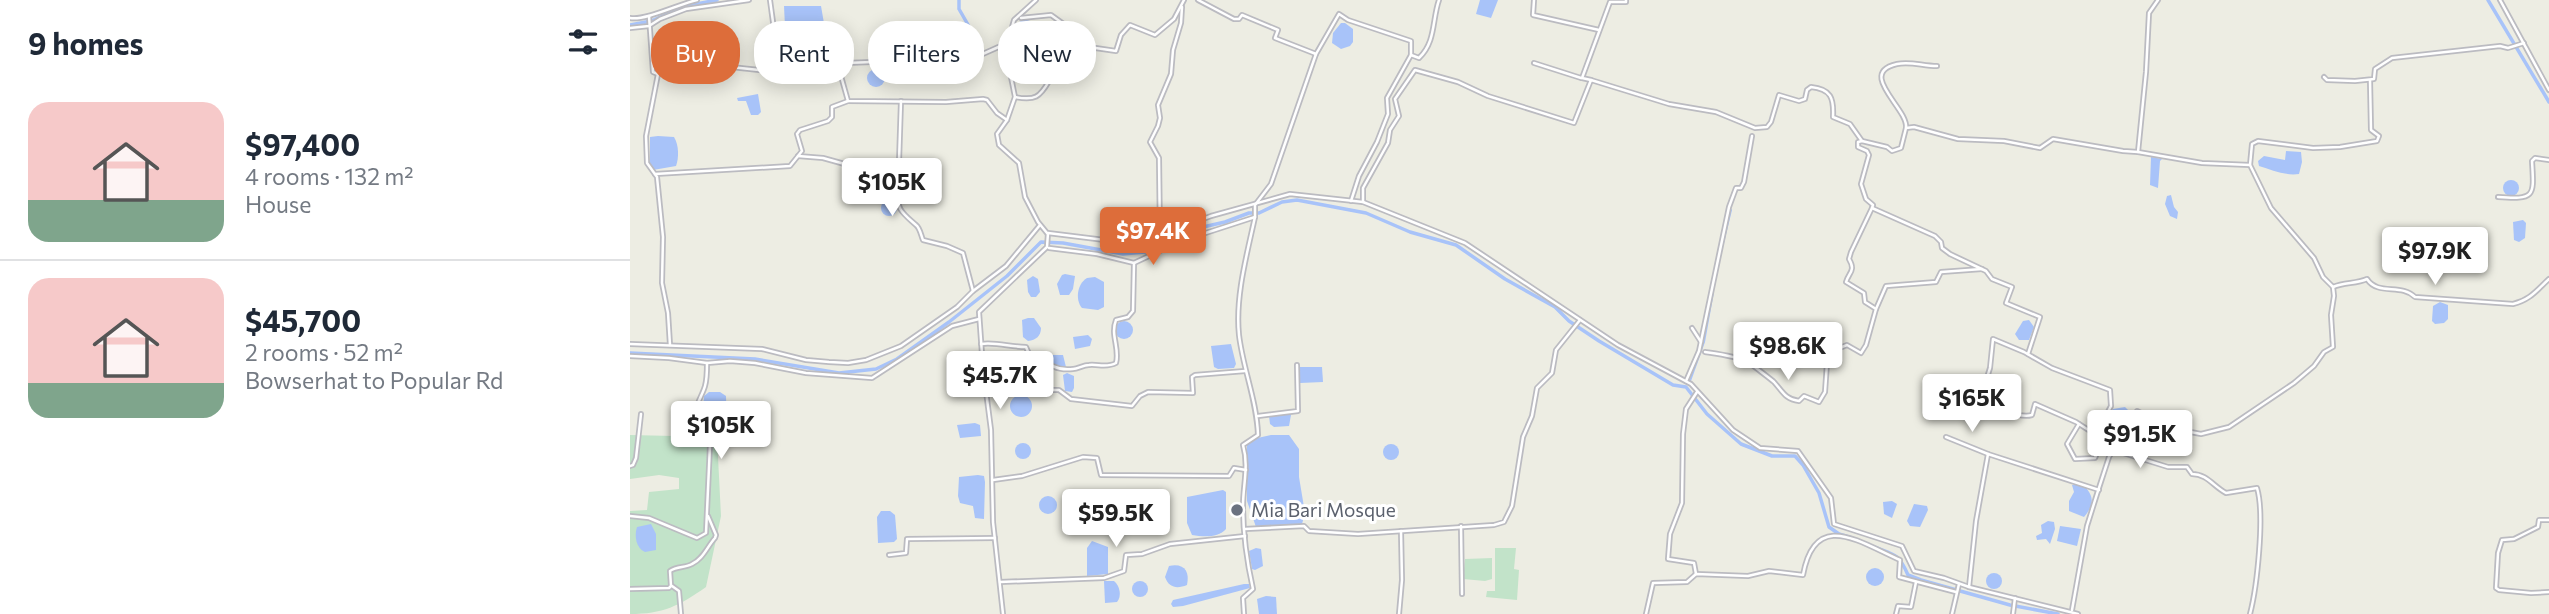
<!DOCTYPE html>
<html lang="en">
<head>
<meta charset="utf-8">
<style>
	body { margin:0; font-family:Commissioner,sans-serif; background:#f6f6f7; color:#1f2937; height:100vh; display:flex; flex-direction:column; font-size:26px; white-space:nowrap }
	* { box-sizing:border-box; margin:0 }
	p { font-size:23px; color:#747a83 }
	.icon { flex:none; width:38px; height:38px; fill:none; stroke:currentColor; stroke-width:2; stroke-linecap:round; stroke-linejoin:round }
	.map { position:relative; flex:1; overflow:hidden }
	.panel { display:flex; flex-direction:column; background:#fff; width:630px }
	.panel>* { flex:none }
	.guide { position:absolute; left:21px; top:21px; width:665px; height:63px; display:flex; gap:14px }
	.price { position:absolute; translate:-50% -60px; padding:0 16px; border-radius:7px; background:#fff; color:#222; font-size:23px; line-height:46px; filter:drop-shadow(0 2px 4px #0008) }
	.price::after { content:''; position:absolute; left:50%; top:42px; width:21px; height:16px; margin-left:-10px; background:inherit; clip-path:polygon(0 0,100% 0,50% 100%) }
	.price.current { background:#dd6d3a; color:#fff }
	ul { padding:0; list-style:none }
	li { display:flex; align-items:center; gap:21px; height:175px; padding:0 28px }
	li+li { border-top:2px solid #e0e1e3 }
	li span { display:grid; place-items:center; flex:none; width:196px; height:140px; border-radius:21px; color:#555 }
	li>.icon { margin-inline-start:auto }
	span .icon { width:84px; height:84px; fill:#fffc; stroke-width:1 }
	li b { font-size:30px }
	h2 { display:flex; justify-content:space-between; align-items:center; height:84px; padding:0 28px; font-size:30px }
	.pill { padding:0 24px; border-radius:28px; background:#fff; box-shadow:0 4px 18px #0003; font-size:24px; line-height:63px }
	.pill.current { background:#dd6d3a; color:#fff }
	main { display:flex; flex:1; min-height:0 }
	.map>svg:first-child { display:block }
</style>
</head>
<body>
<main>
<section class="panel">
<h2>9 homes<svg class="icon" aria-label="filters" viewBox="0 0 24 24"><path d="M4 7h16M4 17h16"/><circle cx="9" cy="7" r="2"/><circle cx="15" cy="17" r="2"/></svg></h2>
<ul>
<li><span style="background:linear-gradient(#f6c9c9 70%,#7fa58c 0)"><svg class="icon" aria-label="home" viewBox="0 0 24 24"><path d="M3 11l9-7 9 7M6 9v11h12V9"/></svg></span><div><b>$97,400</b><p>4 rooms · 132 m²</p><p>House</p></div></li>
<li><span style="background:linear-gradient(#f6c9c9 75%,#7fa58c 0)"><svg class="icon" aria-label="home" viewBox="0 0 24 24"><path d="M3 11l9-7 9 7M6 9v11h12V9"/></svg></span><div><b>$45,700</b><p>2 rooms · 52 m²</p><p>Bowserhat to Popular Rd</p></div></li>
</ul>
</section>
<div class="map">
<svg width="1919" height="614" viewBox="0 0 1919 614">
	<rect width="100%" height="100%" fill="#edede3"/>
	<g fill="#c2e3c9">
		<path d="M0,435L87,437L91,516L76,587C49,606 33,614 0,614V511L17,510L19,492L49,489V478L29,475L0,479Z"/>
		<path d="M865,548H886L884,569L889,570L887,600L856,597L857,591H865Z"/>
		<path d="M862,558V579L855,581L833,579L835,559Z"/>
	</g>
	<g fill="#a8c3f9">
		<path d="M850,0H868L861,18L846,14Z"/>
		<path d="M154,6H191L201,64L157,68Z"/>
		<path d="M394,19L400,21L403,25L402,43L397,46L390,45L388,23Z"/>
		<path d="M711,23H715L723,29V42L720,46L711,49L702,43L703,33Z"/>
		<circle cx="246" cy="78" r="9"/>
		<path d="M128,94L131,112L128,115H121L116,101H108L107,98Z"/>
		<path d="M28,136L44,137C49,145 49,158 46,166L23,170L20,167V137Z"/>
		<path d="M1656,151L1671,152L1672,162L1669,174C1655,176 1642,170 1629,166L1628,161L1634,156L1655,160Z"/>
		<path d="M1521,157L1532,159L1530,161L1528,188L1520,185Z"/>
		<path d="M270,179L280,181L283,185V197H269Z"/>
		<circle cx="1881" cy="188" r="8"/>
		<path d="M1541,195L1544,207L1548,212L1547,219L1540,216L1535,204L1537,196Z"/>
		<circle cx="259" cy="208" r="8"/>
		<path d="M1893,220L1896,223L1895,238L1889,242L1884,240L1883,222Z"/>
		<path d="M435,274L445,276L443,289L439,295H430L427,284L432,275Z"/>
		<path d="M403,276L408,279L410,292L406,297H401L398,292L397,280Z"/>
		<path d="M465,277L474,282V307L468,310L452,308C445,300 447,284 457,278Z"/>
		<path d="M1810,302L1818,305V319L1814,323L1805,324L1802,321L1803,306Z"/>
		<path d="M398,318H404L411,328C411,336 406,340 398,341L393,337L392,320Z"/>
		<path d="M1399,320L1404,327L1399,340H1389L1385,334L1393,321Z"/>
		<circle cx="494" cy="330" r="9"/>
		<path d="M458,335L462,339L460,346L445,349L443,337Z"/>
		<path d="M601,344L606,364L604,368L588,369L584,367L581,346Z"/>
		<path d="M413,355H433L436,367L420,365Z"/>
		<path d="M670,367H692L693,382L670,383L668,369Z"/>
		<path d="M437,373L444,376V388L442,392L435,391L433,375Z"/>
		<path d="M1341,374L1349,378H1354L1342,395L1338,397L1336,395Z"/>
		<path d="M79,392H90L96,396L97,430L80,432L72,424L74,396Z"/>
		<circle cx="391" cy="406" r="11"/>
		<path d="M1495,407L1498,410L1496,419L1479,420L1477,418L1483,409Z"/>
		<path d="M644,414L661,415L659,426L644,427L640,424L639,416Z"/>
		<path d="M345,423L350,425L351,436L330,438L327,425Z"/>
		<path d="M641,435H659L669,449V477L675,513L672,524L626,527L617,501V445L623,439Z"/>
		<circle cx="393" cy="451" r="8"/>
		<circle cx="761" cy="452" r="8"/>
		<path d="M348,475L354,476L355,482L354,519L345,518L343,506L330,503L328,496L329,477Z"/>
		<path d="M1442,485H1453C1465,496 1464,505 1454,517L1439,511V501L1444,492Z"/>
		<path d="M593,490L596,492V529C588,538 574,537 562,535L557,523V497Z"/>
		<circle cx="418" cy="505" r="9"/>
		<path d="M1262,501L1267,504L1262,518L1254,514L1253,502Z"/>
		<path d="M1284,504L1297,506L1298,510L1290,527L1280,526L1277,521Z"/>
		<path d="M512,507L516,509C517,520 513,529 502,530L498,517H501L502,509Z"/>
		<path d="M251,511H260L265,515L267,539L264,542L248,543L247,517Z"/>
		<path d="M477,511H481L484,534L480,535L471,529L470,524L477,518Z"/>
		<path d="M1418,521L1424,522L1425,529L1420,544L1416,539L1407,540L1406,536L1412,533L1411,525Z"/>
		<path d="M21,524L26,534V550L15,552C6,548 4,536 7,527Z"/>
		<path d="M1430,526L1451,529L1447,546L1427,541Z"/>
		<path d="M462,541L478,547V574L457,576V548Z"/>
		<path d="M626,548L631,549L633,566L625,570L622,569L619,551Z"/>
		<path d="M539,566C554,563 560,571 557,585C547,589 539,588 535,577Z"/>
		<circle cx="1245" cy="577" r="9"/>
		<circle cx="1364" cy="581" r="8"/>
		<circle cx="510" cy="589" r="8"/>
		<path d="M474,581H484C490,586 492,596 487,602L475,603Z"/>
		<path d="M614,584H619L620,588L553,606L543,607L541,604L543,600Z"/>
		<path d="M636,596L646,597L647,614H629L627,599Z"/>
	</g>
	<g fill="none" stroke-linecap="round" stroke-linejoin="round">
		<g stroke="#a8c3f9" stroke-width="2">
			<path d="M1093,243L1101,210"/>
			<path d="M1060,381L1074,342L1083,292"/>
		</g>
		<g stroke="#a8c3f9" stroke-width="3.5">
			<path d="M329,0V9L341,30"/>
			<path d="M1858,0L1919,102"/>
			<path d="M0,25L21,21L56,6L87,0"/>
			<path d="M0,353L125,359L209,373L246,369L267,359L319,322L377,276L411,242L433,243L493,254L515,252L560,230L595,222L619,213H629L652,202L667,200L736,213L780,232L826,245L875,279L925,307L939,321L969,341L1043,385L1056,387L1077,414L1111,444L1142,456H1165L1173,465L1189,493L1199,527L1209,534L1222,538"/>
			<path d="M1242,546C1264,555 1268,552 1278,575L1291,580L1380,605L1428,614"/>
		</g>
		<g stroke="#bbbbc1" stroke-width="6">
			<g id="minor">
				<path d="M140,0L149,66"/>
				<path d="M406,0L384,20L382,27L383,54L380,72L385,97L377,120L367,134L369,145L389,163L395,197L408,222L417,233"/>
				<path d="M568,0L604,19H609L612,15L648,30L645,38L686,54"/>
				<path d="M904,0L903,15L969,30"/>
				<path d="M1870,0L1919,90"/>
				<path d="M19,16L23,72L28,74L101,67L129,70L149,66L157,74L184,72L216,63L268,61L274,58L280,37L285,30L294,33L300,45L322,50L328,65L382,41"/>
				<path d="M0,18C15,21 49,4 67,0"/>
				<path d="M391,18L421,15L446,33L452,46"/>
				<path d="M0,28L19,26L30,19L56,9L119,0"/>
				<path d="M904,63L951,78"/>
				<path d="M204,65L211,76L218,101L316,102L353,99L357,100L367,113L377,120"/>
				<path d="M28,74L16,136L17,163L27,177L33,237L32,283L38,313L40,345"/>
				<path d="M1694,77L1697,80L1725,81L1744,79L1745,69L1762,58L1870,46L1878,48L1894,43"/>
				<path d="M961,80L952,78L980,2H996V0"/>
				<path d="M385,97C405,101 410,97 419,81L441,78L453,71L450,52L452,46L486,51L491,35L500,25L525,35L544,19L554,0"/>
				<path d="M1276,128C1279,109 1226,73 1267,64C1280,61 1293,66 1307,66"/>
				<path d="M1232,141L1228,142V147L1237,151L1239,155L1231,184L1236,199L1243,205L1242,208L1305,236L1311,242L1312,248L1320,254L1356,271L1362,279L1382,287L1376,303L1410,317L1398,354"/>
				<path d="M168,156L193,158L229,168L268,192C265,209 275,215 286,225C290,228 291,235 293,240L317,246L333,253L343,291"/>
				<path d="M1620,165L1622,144L1628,141L1683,148L1710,147L1747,141L1749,136L1741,130L1740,80"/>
				<path d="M25,174L160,166L172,151L167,134L170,130L198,121L202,117V107L218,101"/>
				<path d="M268,192L271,101"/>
				<path d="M1868,197C1906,200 1904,196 1902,161L1905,158L1919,160"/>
				<path d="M721,201L729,176L747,142L758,114L757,98L781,55L789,58C806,42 802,20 809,0"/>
				<path d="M733,202V188L758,143L760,130L769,116L765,99L785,70L828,82L858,96L944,123L961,80L1039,104L1086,112L1125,128L1137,127L1141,122L1149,95L1169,101L1175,99L1177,90L1181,87C1201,89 1204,98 1203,117L1220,124L1232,141L1257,147L1262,151L1271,148L1276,128L1284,127L1328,139L1374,141L1410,148L1423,139L1493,151L1508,152"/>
				<path d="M530,236L529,158L520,142L528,126L530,118L528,105L541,74L543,50L551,23L552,7"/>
				<path d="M419,248L467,254L504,263L551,241L625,217"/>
				<path d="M1703,287C1715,282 1726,284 1737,279C1748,296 1771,283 1785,297L1883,304C1900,300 1907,290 1919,279"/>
				<path d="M1246,309L1256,286L1306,282L1311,272L1352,269"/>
				<path d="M1062,328L1071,342"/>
				<path d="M0,344L132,349L176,360L199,362L218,363L236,360L271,346L327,307L343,291L376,266L410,225"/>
				<path d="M351,344C367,342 380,347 396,347L399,354L409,355C419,365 427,371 443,369C448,369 453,365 459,365C468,364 477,368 486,363C490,348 480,335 486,320L498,317L503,311L504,263"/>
				<path d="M1075,352C1089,354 1106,356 1118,362C1121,364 1142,380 1144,382C1153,392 1155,399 1169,401L1174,396L1189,402L1195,392L1197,363L1203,362L1207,349L1217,345L1231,353L1236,345L1246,309L1235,302L1234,293L1216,282C1219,272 1226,271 1219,259L1221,252L1242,208"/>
				<path d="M0,356L39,358L77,363L100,361L125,363L176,373L242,378L322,326L349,319"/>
				<path d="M354,377L386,374L394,390H429L441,399L502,406L510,396L518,392L563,393L562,377L565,375L615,371"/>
				<path d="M1056,381L1069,351L1099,207L1106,188H1111L1114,182L1122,136"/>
				<path d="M628,416L668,411L667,365"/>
				<path d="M1449,424L1437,444L1445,459L1465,458L1470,446L1477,443"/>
				<path d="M1466,435L1481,406L1480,390L1422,368L1394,352L1363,339L1360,368L1350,400C1363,406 1388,419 1402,415L1405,404L1446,422L1474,440L1486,445L1493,453L1538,467H1557L1562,474C1577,474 1583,486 1596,493L1627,488C1635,515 1627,587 1620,614"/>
				<path d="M1316,437L1358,454"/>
				<path d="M0,466L3,465L6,458L11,414"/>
				<path d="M363,480L392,476L453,457L467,458L471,475L599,476L604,468L616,470"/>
				<path d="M0,516L19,518L67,538L76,533L80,445C78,435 69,433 66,423C62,409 72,397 75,386C77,379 77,371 77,363"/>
				<path d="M1919,520H1909L1908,527L1884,539L1872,540L1868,553L1866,588L1869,590L1901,593L1919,592"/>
				<path d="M831,526L832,594"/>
				<path d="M615,529L674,526L679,531L728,534L864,525L874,522L882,506L893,437L902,416L907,388L922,373L926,350L950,320"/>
				<path d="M259,555L276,553L277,539L365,538"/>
				<path d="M1066,574L1064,563L1038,559L1040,534L1052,503L1053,434L1056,409L1067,392"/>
				<path d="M370,582L474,578L494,571L496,555L512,554L540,544L615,536"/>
				<path d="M42,586L49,591L51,614"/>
				<path d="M1339,587L1346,521L1358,454L1469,490"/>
				<path d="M0,589L39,588L41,586L40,571C47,566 55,568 62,564C73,559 77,547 85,538L86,535L78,516"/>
				<path d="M1442,610L1457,526L1467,494L1479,457L1507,411L1540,428L1571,434L1599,427L1664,383L1684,366L1694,352L1703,347L1701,315L1704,296L1703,287L1693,277L1684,258L1641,208L1620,165L1572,163L1508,152L1516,72L1519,13L1528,0"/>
				<path d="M373,614L363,522L361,430L353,368L349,312L417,247L418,233L507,244L581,216L660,194L733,202L835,243L988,345L1061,384L1103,430L1130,448L1168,451L1201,498L1204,524L1272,546L1284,571L1314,578L1339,587L1448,614"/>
				<path d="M614,614L613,598L623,589C617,562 613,534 613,506C613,485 619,466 613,445L628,435C627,401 613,369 609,335C605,297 617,254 625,217V205L641,184L686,54L709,14L718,20L781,41V55"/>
				<path d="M769,614L772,580L771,531"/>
				<path d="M1016,614L1023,583L1057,582L1066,574L1118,576L1139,571L1173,575C1185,509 1229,542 1270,560L1269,577L1326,592"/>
				<path d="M1266,614L1268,606L1281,607L1286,582"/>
				<path d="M1322,614L1329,584"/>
				<path d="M1383,614L1385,598"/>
			</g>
		</g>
		<use href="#minor" stroke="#fff" stroke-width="2.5"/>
	</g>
	<circle fill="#6b7280" stroke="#fff" stroke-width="2.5" cx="607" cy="510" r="7"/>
	<g text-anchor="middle" stroke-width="6" stroke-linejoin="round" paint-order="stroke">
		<g font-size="19" fill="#5b616d" stroke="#fff" text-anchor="start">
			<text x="621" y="517">Mia Bari Mosque</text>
		</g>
	</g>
</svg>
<b class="price" style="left:262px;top:218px">$105K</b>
<b class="price current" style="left:523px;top:267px">$97.4K</b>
<b class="price" style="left:1805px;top:287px">$97.9K</b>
<b class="price" style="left:1158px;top:382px">$98.6K</b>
<b class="price" style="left:370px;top:411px">$45.7K</b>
<b class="price" style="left:1342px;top:434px">$165K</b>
<b class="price" style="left:91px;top:461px">$105K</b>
<b class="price" style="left:1510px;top:470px">$91.5K</b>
<b class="price" style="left:486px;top:549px">$59.5K</b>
<div class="guide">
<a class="pill current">Buy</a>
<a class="pill">Rent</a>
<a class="pill">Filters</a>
<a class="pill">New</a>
</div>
</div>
</main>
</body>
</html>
